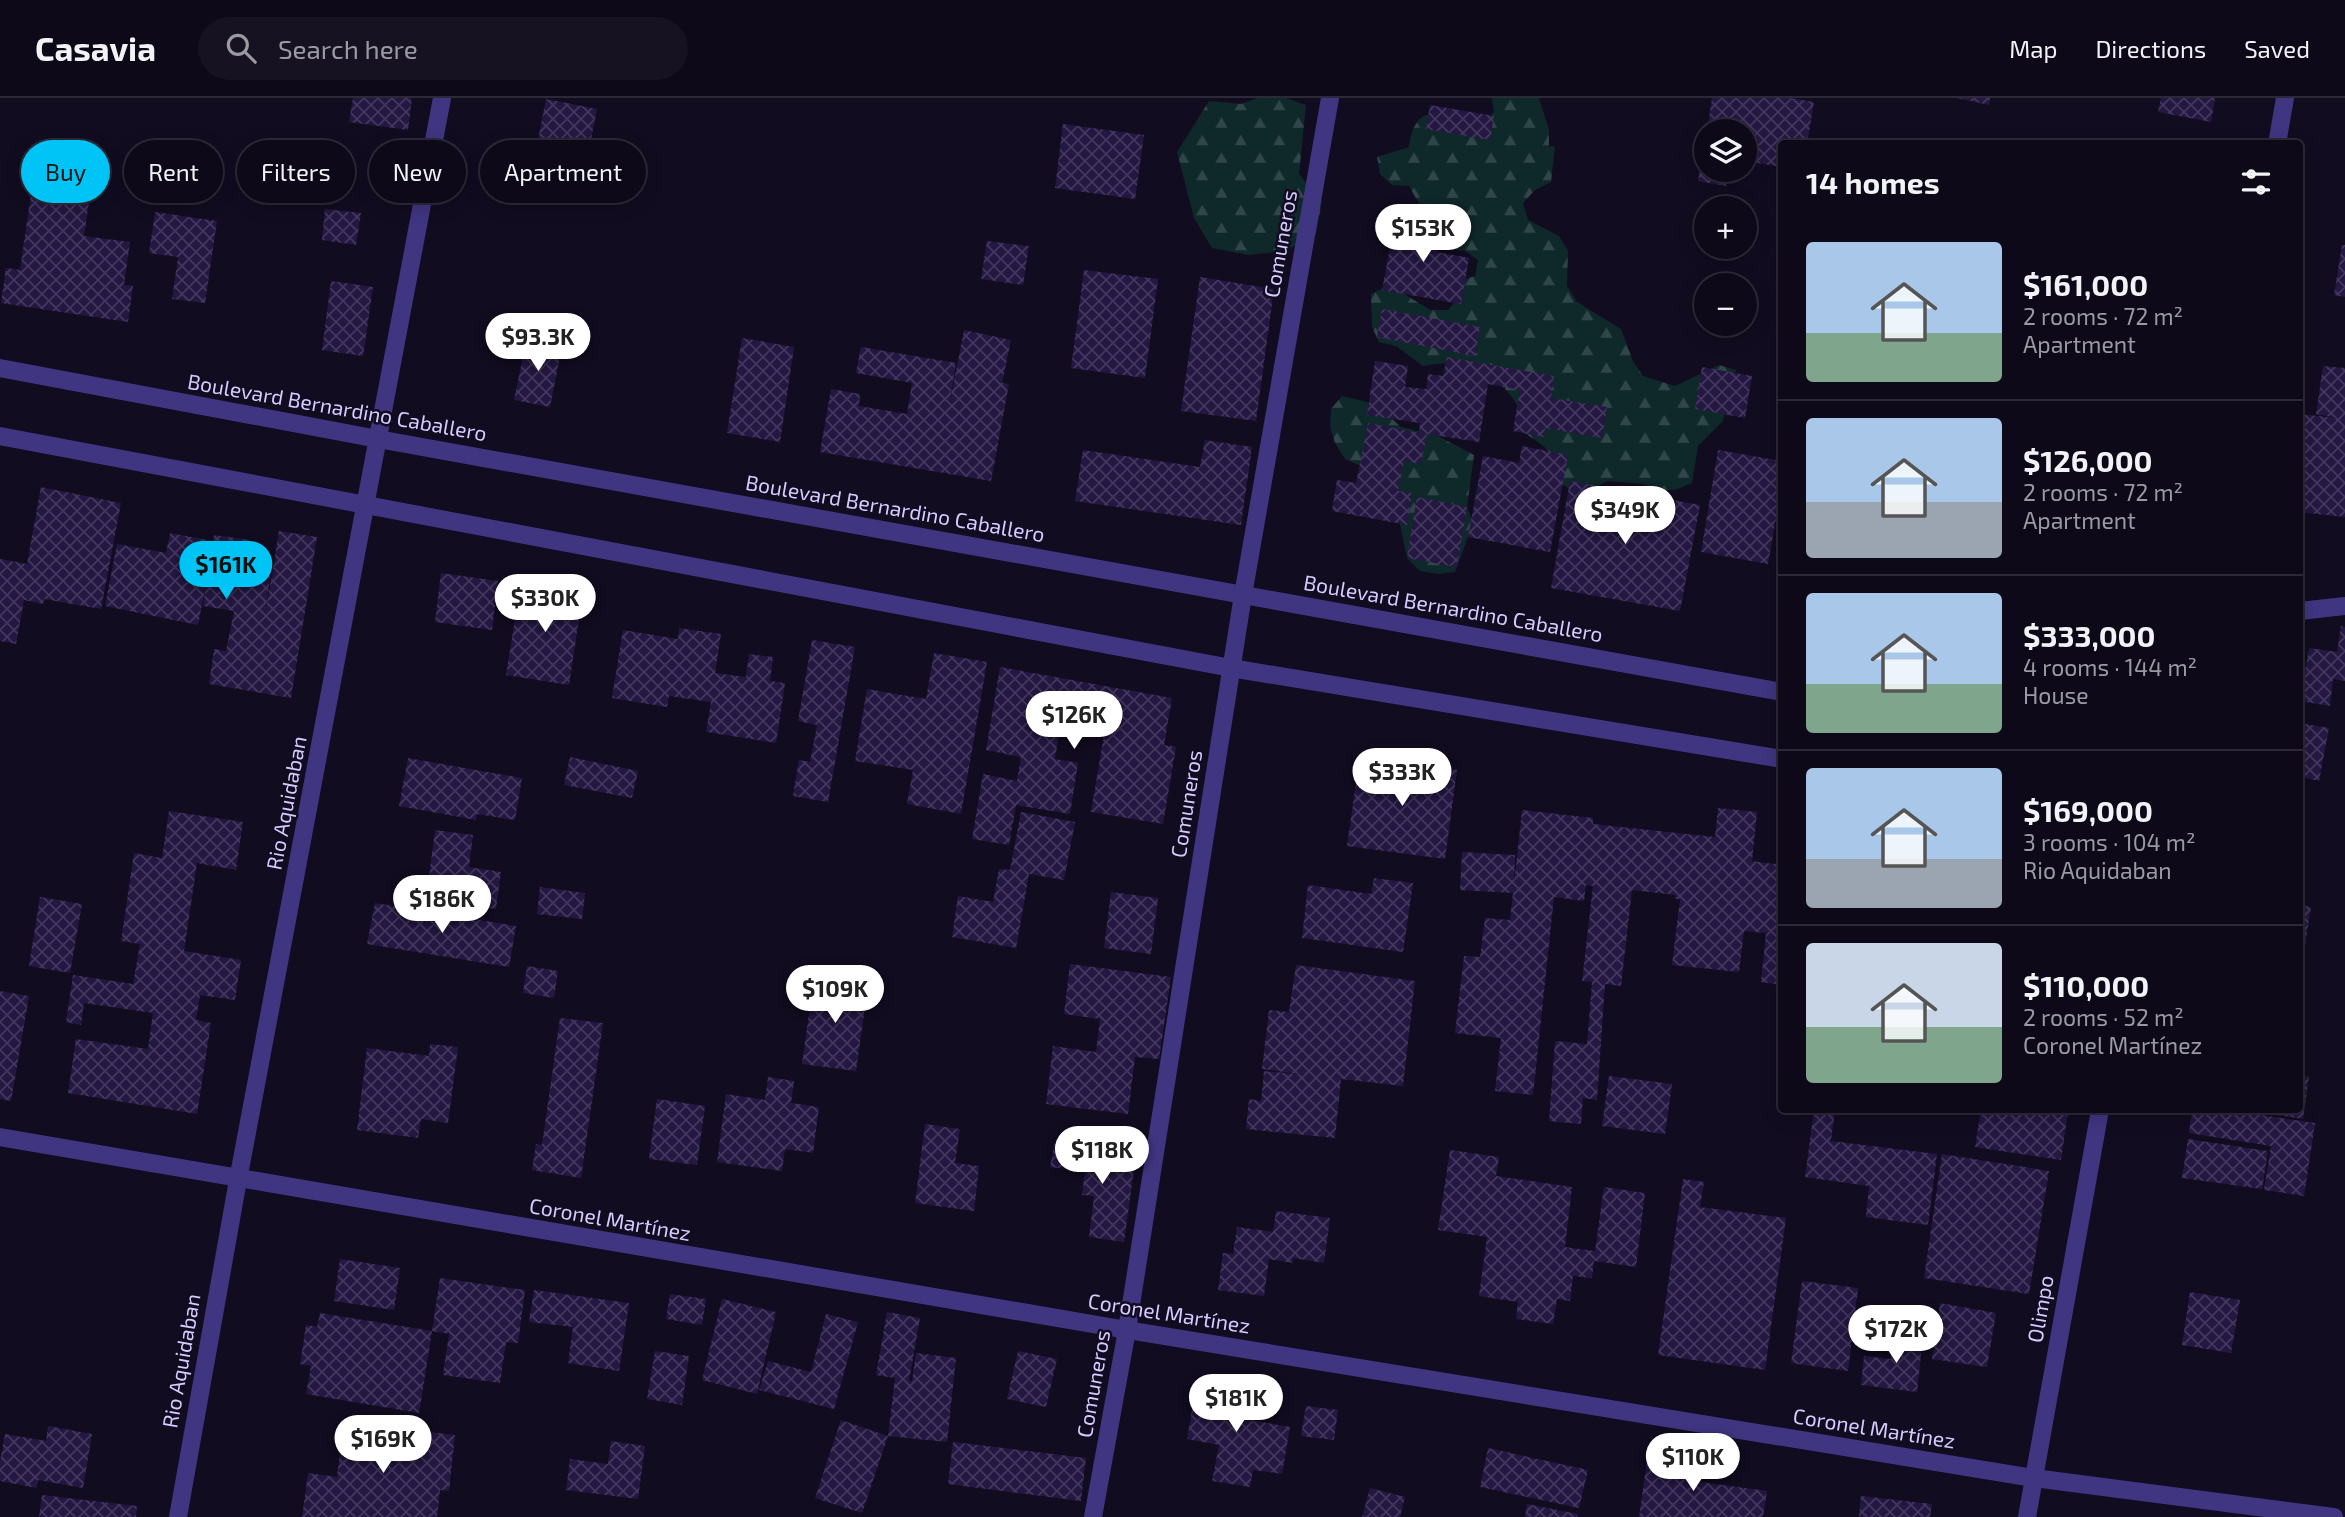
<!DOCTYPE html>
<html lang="en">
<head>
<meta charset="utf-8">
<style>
	body { margin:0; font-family:"Exo 2",sans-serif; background:#161221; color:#f1f3f6; height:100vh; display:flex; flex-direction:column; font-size:26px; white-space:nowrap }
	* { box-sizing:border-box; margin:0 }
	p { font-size:23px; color:#9a9aa2 }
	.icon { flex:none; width:38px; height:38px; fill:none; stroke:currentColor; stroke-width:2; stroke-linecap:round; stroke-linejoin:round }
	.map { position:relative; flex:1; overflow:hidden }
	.panel { position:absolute; left:1778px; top:42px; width:525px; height:973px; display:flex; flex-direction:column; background:#0d0918; border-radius:7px; box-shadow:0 4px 18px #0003,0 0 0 2px #2d2a37 }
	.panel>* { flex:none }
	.guide { position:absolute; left:21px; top:42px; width:665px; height:63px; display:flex; gap:14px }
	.fabs { position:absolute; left:1694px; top:21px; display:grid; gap:14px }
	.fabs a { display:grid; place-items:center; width:63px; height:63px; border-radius:50%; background:#0d0918; box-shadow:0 4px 18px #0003,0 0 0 2px #2d2a37; font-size:35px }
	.price { position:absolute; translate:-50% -60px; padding:0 16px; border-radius:24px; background:#fff; color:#222; font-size:23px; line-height:46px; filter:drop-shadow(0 2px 4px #0008) }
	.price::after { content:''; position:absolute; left:50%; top:42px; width:21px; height:16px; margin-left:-10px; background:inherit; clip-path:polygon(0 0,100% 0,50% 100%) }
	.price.selected { background:#00c4f6; color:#111 }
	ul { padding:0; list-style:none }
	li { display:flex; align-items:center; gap:21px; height:175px; padding:0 28px }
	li+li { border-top:2px solid #2d2a37 }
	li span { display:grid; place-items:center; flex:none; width:196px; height:140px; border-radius:7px; color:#555 }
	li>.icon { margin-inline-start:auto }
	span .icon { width:84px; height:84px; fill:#fffc; stroke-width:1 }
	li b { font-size:30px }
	h2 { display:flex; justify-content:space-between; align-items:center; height:84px; padding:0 28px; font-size:30px }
	.pill { padding:0 24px; border-radius:32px; background:#0d0918; box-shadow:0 4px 18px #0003,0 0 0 2px #2d2a37; font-size:24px; line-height:63px }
	.pill.selected { background:#00c4f6; color:#111 }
	header { display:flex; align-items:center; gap:42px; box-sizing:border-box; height:98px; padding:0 35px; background:#0d0918; border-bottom:2px solid #2d2a37 }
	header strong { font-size:33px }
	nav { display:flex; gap:38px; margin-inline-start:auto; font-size:24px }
	.search { width:490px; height:63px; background:#161221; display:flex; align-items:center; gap:18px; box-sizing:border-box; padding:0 24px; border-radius:38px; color:#9a9aa2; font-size:26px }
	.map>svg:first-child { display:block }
</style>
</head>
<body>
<header>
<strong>Casavia</strong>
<div class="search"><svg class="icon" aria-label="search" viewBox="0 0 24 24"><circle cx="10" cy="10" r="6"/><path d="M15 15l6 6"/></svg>Search here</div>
<nav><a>Map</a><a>Directions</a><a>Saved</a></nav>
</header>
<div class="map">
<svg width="2345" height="1419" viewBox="0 0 2345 1419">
	<defs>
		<pattern id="forest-firs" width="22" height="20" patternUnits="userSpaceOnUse" patternTransform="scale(1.75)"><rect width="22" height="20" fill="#0f282a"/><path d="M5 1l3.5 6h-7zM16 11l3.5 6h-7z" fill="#31464a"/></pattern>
		<pattern id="building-cross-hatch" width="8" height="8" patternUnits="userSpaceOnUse" patternTransform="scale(1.75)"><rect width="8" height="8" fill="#241742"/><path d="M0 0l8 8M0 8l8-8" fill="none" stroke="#43375e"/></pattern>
	</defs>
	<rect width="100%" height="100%" fill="#110c20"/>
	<g fill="url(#forest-firs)">
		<path d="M1258,0H1286L1306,7L1299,76L1322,103L1316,136L1285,153L1248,157L1212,150L1194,120L1177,54L1209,3L1241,6Z"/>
		<path d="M1492,0H1539L1549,32V49L1555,48L1551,84L1535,92L1523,105L1528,122L1559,138L1568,153L1567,188L1577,204L1621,231L1633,263L1643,278L1675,288L1719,267L1736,272L1723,323L1698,348L1692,385L1675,392H1658L1642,386L1608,383L1591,391L1573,393L1559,384C1553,350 1546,349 1519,332C1521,312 1518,305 1505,291C1501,286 1496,277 1490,274C1472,263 1443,264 1423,268L1396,248L1379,244L1372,229L1371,196L1386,189L1401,194L1430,212H1448L1459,199V183L1475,178L1478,162L1465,153L1447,151L1451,136L1442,121L1426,118L1409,88L1392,87L1380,76L1377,59L1409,49C1415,0 1446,16 1481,27L1494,14Z"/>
		<path d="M1342,298L1375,306L1401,329L1436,337L1474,357L1467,409L1472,422L1468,439L1455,474L1437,476L1420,473L1407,460L1396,407L1361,368L1345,361L1335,345L1330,329L1331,311Z"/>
	</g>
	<g fill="url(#building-cross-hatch)">
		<path d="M353,0H412L408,32L349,24Z"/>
		<path d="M1712,0H1790L1814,4L1807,46H1782V69L1745,63V33H1707Z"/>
		<path d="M1957,0H1990L1989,7Z"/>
		<path d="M2161,0H2215L2211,24L2158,14Z"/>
		<path d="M546,1L597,11L585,72L534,62Z"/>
		<path d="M1430,7L1494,18L1490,42L1426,31Z"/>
		<path d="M1063,26L1144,37L1135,101L1055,90Z"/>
		<path d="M1705,43L1706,72H1729L1726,88L1698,83Z"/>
		<path d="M33,82L91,90L84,138L130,144L124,187L133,188L128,224L1,205L6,170L20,172Z"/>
		<path d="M325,111L361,115L356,147L322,142Z"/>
		<path d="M155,114L217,123L205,205L172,201L178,159L149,155Z"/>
		<path d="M1396,119L1442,127L1437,154L1469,160L1461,206L1382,192Z"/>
		<path d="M987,143L1029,148L1023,187L981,181Z"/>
		<path d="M2342,147H2345V199L2334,197Z"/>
		<path d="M1084,172L1158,181L1145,280L1071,270Z"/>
		<path d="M1200,179L1274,191L1256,323L1181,313Z"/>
		<path d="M331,183L373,189L363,258L322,252Z"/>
		<path d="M1382,211L1480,229L1475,258L1377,239Z"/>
		<path d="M964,232L1011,242L1002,285L1009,286L991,383L820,354L831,291L860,296L859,308L907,316L912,285L856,275L861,249L956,265L949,309Z"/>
		<path d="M527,240L562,248L550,309L514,302Z"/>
		<path d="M742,240L794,249L780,344L727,335Z"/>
		<path d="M1447,259L1554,278L1551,300L1607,309L1602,340L1545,330L1544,339L1513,333L1520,292L1488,286L1479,344L1427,336L1421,366L1404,363L1398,393L1412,395L1407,427L1332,413L1337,382L1356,385L1368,325L1419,335L1420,325L1367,317L1375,263L1408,268L1405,289L1426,291L1428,276L1443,278Z"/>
		<path d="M2323,268L2345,270V419L2300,414V316L2337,320L2316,316Z"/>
		<path d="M1702,269L1752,278L1745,320L1695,311Z"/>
		<path d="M1205,342L1252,349L1241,427L1075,403L1083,352L1200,369Z"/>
		<path d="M1522,348L1568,357L1550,454L1468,439L1483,358L1519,365Z"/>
		<path d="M1718,352L1782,363V404L1779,403L1768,466L1701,454Z"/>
		<path d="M1570,383L1700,407L1680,513L1551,490Z"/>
		<path d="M41,389L121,405L101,511L44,501L43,506L24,502L16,546L0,543V461L27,466Z"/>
		<path d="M1417,399L1467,409L1457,469L1407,460Z"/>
		<path d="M279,433L317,439L291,600L209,586L214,551L226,553L234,513L203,508L207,481L198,527L105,508L117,446L166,455L170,435L213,443L214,437L250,442L247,468L271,472L265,518Z"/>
		<path d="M441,475L498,483L492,532L435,524Z"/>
		<path d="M521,484L583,494L569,587L506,577Z"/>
		<path d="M2341,528L2345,529V583L2333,581L2330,608L2300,603L2309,550L2337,554Z"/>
		<path d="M679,530L721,536L715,575L746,579L749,556L773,559L770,583L785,585L776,645L706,634L711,604L669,598L667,609L612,600L623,532L678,541Z"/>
		<path d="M812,542L855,549L828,704L793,698L799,662L810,664L817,627L798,623Z"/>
		<path d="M934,555L987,564L961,716L907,706L913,672L855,663L867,591L926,601Z"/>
		<path d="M1000,569L1172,600L1164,647L1176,649L1163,726L1091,714L1104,637L1060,629L1055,661L1078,665L1070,716L1016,707L1009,747L972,741L983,676L1017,683L1021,659L986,652Z"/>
		<path d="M2300,625L2329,630L2319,683L2300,679Z"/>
		<path d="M1360,658L1457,672L1445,761L1347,748Z"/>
		<path d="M570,659L638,673L632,700L564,687Z"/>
		<path d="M408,660L522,680L515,722L477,716L476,722L399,708Z"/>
		<path d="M1718,710L1757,714L1752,763L1782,767V887L1761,884L1766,835L1744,833L1739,874L1672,867L1680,801H1675V797L1632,792L1621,888L1605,886L1597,1002L1583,1000L1581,1026L1549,1023L1555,943L1587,946L1592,884L1582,883L1593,788L1586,787L1584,803L1554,799L1533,997L1495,993L1501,940L1455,935L1464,858L1480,859L1485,820L1510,822L1513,795L1460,792L1462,754L1515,757L1514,786L1522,712L1593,720V726L1715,739Z"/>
		<path d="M169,713L243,724L236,772L197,765L184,853L241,862L235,902L200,897L196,922L211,925L197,1016L68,995L76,941L148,951L153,915L84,905L81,927L66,924L73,877L133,886L140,846L121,843L134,755L162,760Z"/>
		<path d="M1021,714L1075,724L1064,782L1029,776L1016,850L952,839L958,798L993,804L999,771L1010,772Z"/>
		<path d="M435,732L473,737L469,769L501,774L496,811L426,802Z"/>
		<path d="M1374,780L1413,785L1403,854L1302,840L1308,787L1371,796Z"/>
		<path d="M540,789L585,795L582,821L537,816Z"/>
		<path d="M1111,794L1158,800L1151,856L1104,850Z"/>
		<path d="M40,799L82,806L70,875L29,868Z"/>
		<path d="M375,805L516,828L509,869L367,846Z"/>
		<path d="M2300,807L2311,809L2304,855L2300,854Z"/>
		<path d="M1070,866L1171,879L1159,961L1135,959L1128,1016L1046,1006L1053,948L1096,954L1100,921L1064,916Z"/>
		<path d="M1296,867L1415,883L1403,988L1341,981L1335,1040L1246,1031L1249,1001L1261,1003L1264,973L1306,977L1262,971L1269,912L1289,914Z"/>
		<path d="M527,868L558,873L554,900L523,895Z"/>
		<path d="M814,880L868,888L856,973L802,966Z"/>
		<path d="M0,893L29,898L11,1003L0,1001Z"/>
		<path d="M560,920L603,925L581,1080L532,1072L536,1046L542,1047Z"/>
		<path d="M430,946L458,949L448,1025L421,1021L418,1040L357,1032L367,950L429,958Z"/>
		<path d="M2300,977L2309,979L2303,1021L2247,1013L2300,1012Z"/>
		<path d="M1609,978L1672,986L1665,1036L1602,1028Z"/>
		<path d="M768,979L794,983L791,1005L819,1009L813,1055L785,1051L782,1073L717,1064L726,996L765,1002Z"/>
		<path d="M657,1001L705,1008L697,1067L649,1061Z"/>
		<path d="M1814,1012H1835L1831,1043L1937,1056L1928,1127L1866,1119L1869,1088L1805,1079Z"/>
		<path d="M1981,1012H2052L2068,1014L2061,1062L1975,1049Z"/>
		<path d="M2192,1012H2227L2315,1025L2304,1098L2264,1092L2271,1048L2189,1035Z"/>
		<path d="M925,1026L960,1031L955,1065L979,1068L974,1113L915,1105Z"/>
		<path d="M2188,1041L2268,1053L2262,1091L2182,1080Z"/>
		<path d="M1054,1046L1136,1056L1124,1144L1089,1139L1094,1098L1082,1097L1085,1073L1050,1069Z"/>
		<path d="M1450,1052L1499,1059L1496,1078L1572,1089L1565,1149L1595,1153L1604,1089L1645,1095L1636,1169L1594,1163L1592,1180L1573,1178L1570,1203L1557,1201L1553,1226L1516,1221L1518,1204L1479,1198L1487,1139L1438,1132Z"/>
		<path d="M1942,1056L2049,1073L2029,1196L1924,1180Z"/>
		<path d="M1683,1081L1704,1084L1700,1109L1786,1120L1765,1272L1658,1257Z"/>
		<path d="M1276,1113L1330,1120L1324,1165L1293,1160V1165L1269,1161L1264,1198L1218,1192L1223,1155L1233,1156L1237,1129L1273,1134Z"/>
		<path d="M340,1161L400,1170L394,1212L334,1203Z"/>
		<path d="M440,1180L525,1192L518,1245L506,1244L500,1285L443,1277L449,1236L432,1233Z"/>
		<path d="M1802,1183L1858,1190L1848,1273L1791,1265Z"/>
		<path d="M534,1192L629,1205L619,1273L568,1265L573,1229L529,1224Z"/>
		<path d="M2190,1194L2240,1202L2231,1255L2182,1247Z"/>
		<path d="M670,1196L706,1201L702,1227L666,1221Z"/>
		<path d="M722,1201L776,1214L757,1296L702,1282Z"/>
		<path d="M1940,1205L1996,1215L1987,1269L1932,1261Z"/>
		<path d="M887,1214L920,1220L909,1283H912L916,1255L956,1260L947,1344L888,1338L895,1280L876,1277Z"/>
		<path d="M320,1215L432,1233L419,1315L306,1296L311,1268L300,1266L306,1227L317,1229Z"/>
		<path d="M826,1216L858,1224L834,1311L759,1292L768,1263L811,1274Z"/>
		<path d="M1894,1234L1923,1238L1917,1294L1861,1287L1864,1258L1891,1261Z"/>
		<path d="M655,1253L689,1258L682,1307L647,1301Z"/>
		<path d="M1018,1253L1057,1261L1046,1309L1007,1301Z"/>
		<path d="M1197,1282L1249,1291L1244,1321L1290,1329L1282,1376L1253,1372L1250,1389L1212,1383L1219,1347L1187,1341Z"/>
		<path d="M1306,1308L1338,1312L1334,1342L1301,1338Z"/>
		<path d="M841,1322L888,1338L862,1415L815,1400Z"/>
		<path d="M343,1324L455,1337L449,1393L440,1392L437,1419H302L308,1375L337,1379Z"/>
		<path d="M48,1328L92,1336L83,1390L38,1382L37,1390L0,1383V1363L5,1336L46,1343Z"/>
		<path d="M611,1343L645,1348L638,1401L566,1392L570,1361L608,1366Z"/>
		<path d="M953,1344L1086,1360L1081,1403L948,1386Z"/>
		<path d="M1488,1350L1588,1372L1579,1410L1480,1389Z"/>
		<path d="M1648,1356L1704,1364L1701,1384L1767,1393L1763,1419H1639Z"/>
		<path d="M1370,1390L1405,1399L1400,1419H1362Z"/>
		<path d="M42,1397L137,1408L136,1419H39Z"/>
		<path d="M1861,1398L1932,1406L1930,1419H1859Z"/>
		<path d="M1527,1406L1578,1416L1577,1419H1525Z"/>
	</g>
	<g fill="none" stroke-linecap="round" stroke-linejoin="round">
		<g stroke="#403581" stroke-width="18">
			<path d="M2277,46L2285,0"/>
			<path d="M0,270L378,341L1782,594"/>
			<path d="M0,338L1231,570L1782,661"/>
			<path d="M2300,513L2345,508"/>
			<path d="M0,1039L1127,1232L2034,1380L2334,1419"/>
			<path d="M1093,1419L1127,1232L1243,497L1330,0"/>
			<path d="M2027,1419L2100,1012"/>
		</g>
		<path stroke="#403581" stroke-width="18" d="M178,1419L238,1082L442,0"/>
	</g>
	<g text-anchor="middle" stroke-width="5" stroke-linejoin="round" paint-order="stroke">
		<g font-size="21" fill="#d6cbff" stroke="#110c20">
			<text transform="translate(1281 146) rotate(-80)" y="7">Comuneros</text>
			<text transform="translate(337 310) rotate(10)" y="7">Boulevard Bernardino Caballero</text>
			<text transform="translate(895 411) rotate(10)" y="7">Boulevard Bernardino Caballero</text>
			<text transform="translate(1453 511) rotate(10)" y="7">Boulevard Bernardino Caballero</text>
			<text transform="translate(287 705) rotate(-79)" y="7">Rio Aquidaban</text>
			<text transform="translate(1187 706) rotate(-81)" y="7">Comuneros</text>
			<text transform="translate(610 1122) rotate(10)" y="7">Coronel Martínez</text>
			<text transform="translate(2041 1211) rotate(-80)" y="7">Olimpo</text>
			<text transform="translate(1169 1216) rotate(9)" y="7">Coronel Martínez</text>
			<text transform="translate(182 1263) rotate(-80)" y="7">Rio Aquidaban</text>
			<text transform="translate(1094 1286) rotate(-80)" y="7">Comuneros</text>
			<text transform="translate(1874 1331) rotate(9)" y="7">Coronel Martínez</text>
		</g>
	</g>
</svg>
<div class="fabs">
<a><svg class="icon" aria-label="layers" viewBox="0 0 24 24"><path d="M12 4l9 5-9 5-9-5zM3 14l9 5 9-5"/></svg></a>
<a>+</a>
<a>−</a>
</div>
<b class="price" style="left:1423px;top:166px">$153K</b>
<b class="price" style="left:538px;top:275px">$93.3K</b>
<b class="price" style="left:1625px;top:448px">$349K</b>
<b class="price selected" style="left:226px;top:503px">$161K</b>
<b class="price" style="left:545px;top:536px">$330K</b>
<b class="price" style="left:1074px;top:653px">$126K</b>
<b class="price" style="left:1402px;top:710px">$333K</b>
<b class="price" style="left:442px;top:837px">$186K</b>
<b class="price" style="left:835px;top:927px">$109K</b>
<b class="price" style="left:1102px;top:1088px">$118K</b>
<b class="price" style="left:1896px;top:1267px">$172K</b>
<b class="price" style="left:1236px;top:1336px">$181K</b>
<b class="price" style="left:383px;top:1377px">$169K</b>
<b class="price" style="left:1693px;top:1395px">$110K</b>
<div class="guide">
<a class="pill selected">Buy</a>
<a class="pill">Rent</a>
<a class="pill">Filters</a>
<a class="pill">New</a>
<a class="pill">Apartment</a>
</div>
<section class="panel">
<h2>14 homes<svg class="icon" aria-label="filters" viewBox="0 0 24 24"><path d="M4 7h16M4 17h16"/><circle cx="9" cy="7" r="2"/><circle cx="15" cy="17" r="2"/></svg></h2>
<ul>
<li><span style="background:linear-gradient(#a9c7e8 65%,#7fa58c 0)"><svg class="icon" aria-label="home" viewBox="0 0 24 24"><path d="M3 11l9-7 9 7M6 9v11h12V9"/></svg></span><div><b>$161,000</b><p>2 rooms · 72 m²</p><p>Apartment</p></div></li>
<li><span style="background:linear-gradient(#a9c7e8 60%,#9aa5b1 0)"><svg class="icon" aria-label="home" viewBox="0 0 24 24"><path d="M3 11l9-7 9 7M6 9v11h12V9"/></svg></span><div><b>$126,000</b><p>2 rooms · 72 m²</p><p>Apartment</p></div></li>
<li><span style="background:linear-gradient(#a9c7e8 65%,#7fa58c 0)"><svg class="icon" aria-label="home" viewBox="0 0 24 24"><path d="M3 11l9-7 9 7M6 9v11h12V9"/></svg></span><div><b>$333,000</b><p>4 rooms · 144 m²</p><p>House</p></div></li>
<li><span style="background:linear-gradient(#a9c7e8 65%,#9aa5b1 0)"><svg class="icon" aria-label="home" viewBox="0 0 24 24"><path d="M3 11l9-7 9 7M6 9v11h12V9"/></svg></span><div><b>$169,000</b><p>3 rooms · 104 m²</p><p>Rio Aquidaban</p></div></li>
<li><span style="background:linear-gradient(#c9d6e8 60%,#7fa58c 0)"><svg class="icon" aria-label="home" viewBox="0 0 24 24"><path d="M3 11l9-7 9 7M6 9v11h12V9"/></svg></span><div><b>$110,000</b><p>2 rooms · 52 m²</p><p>Coronel Martínez</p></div></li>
</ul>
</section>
</div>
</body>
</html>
